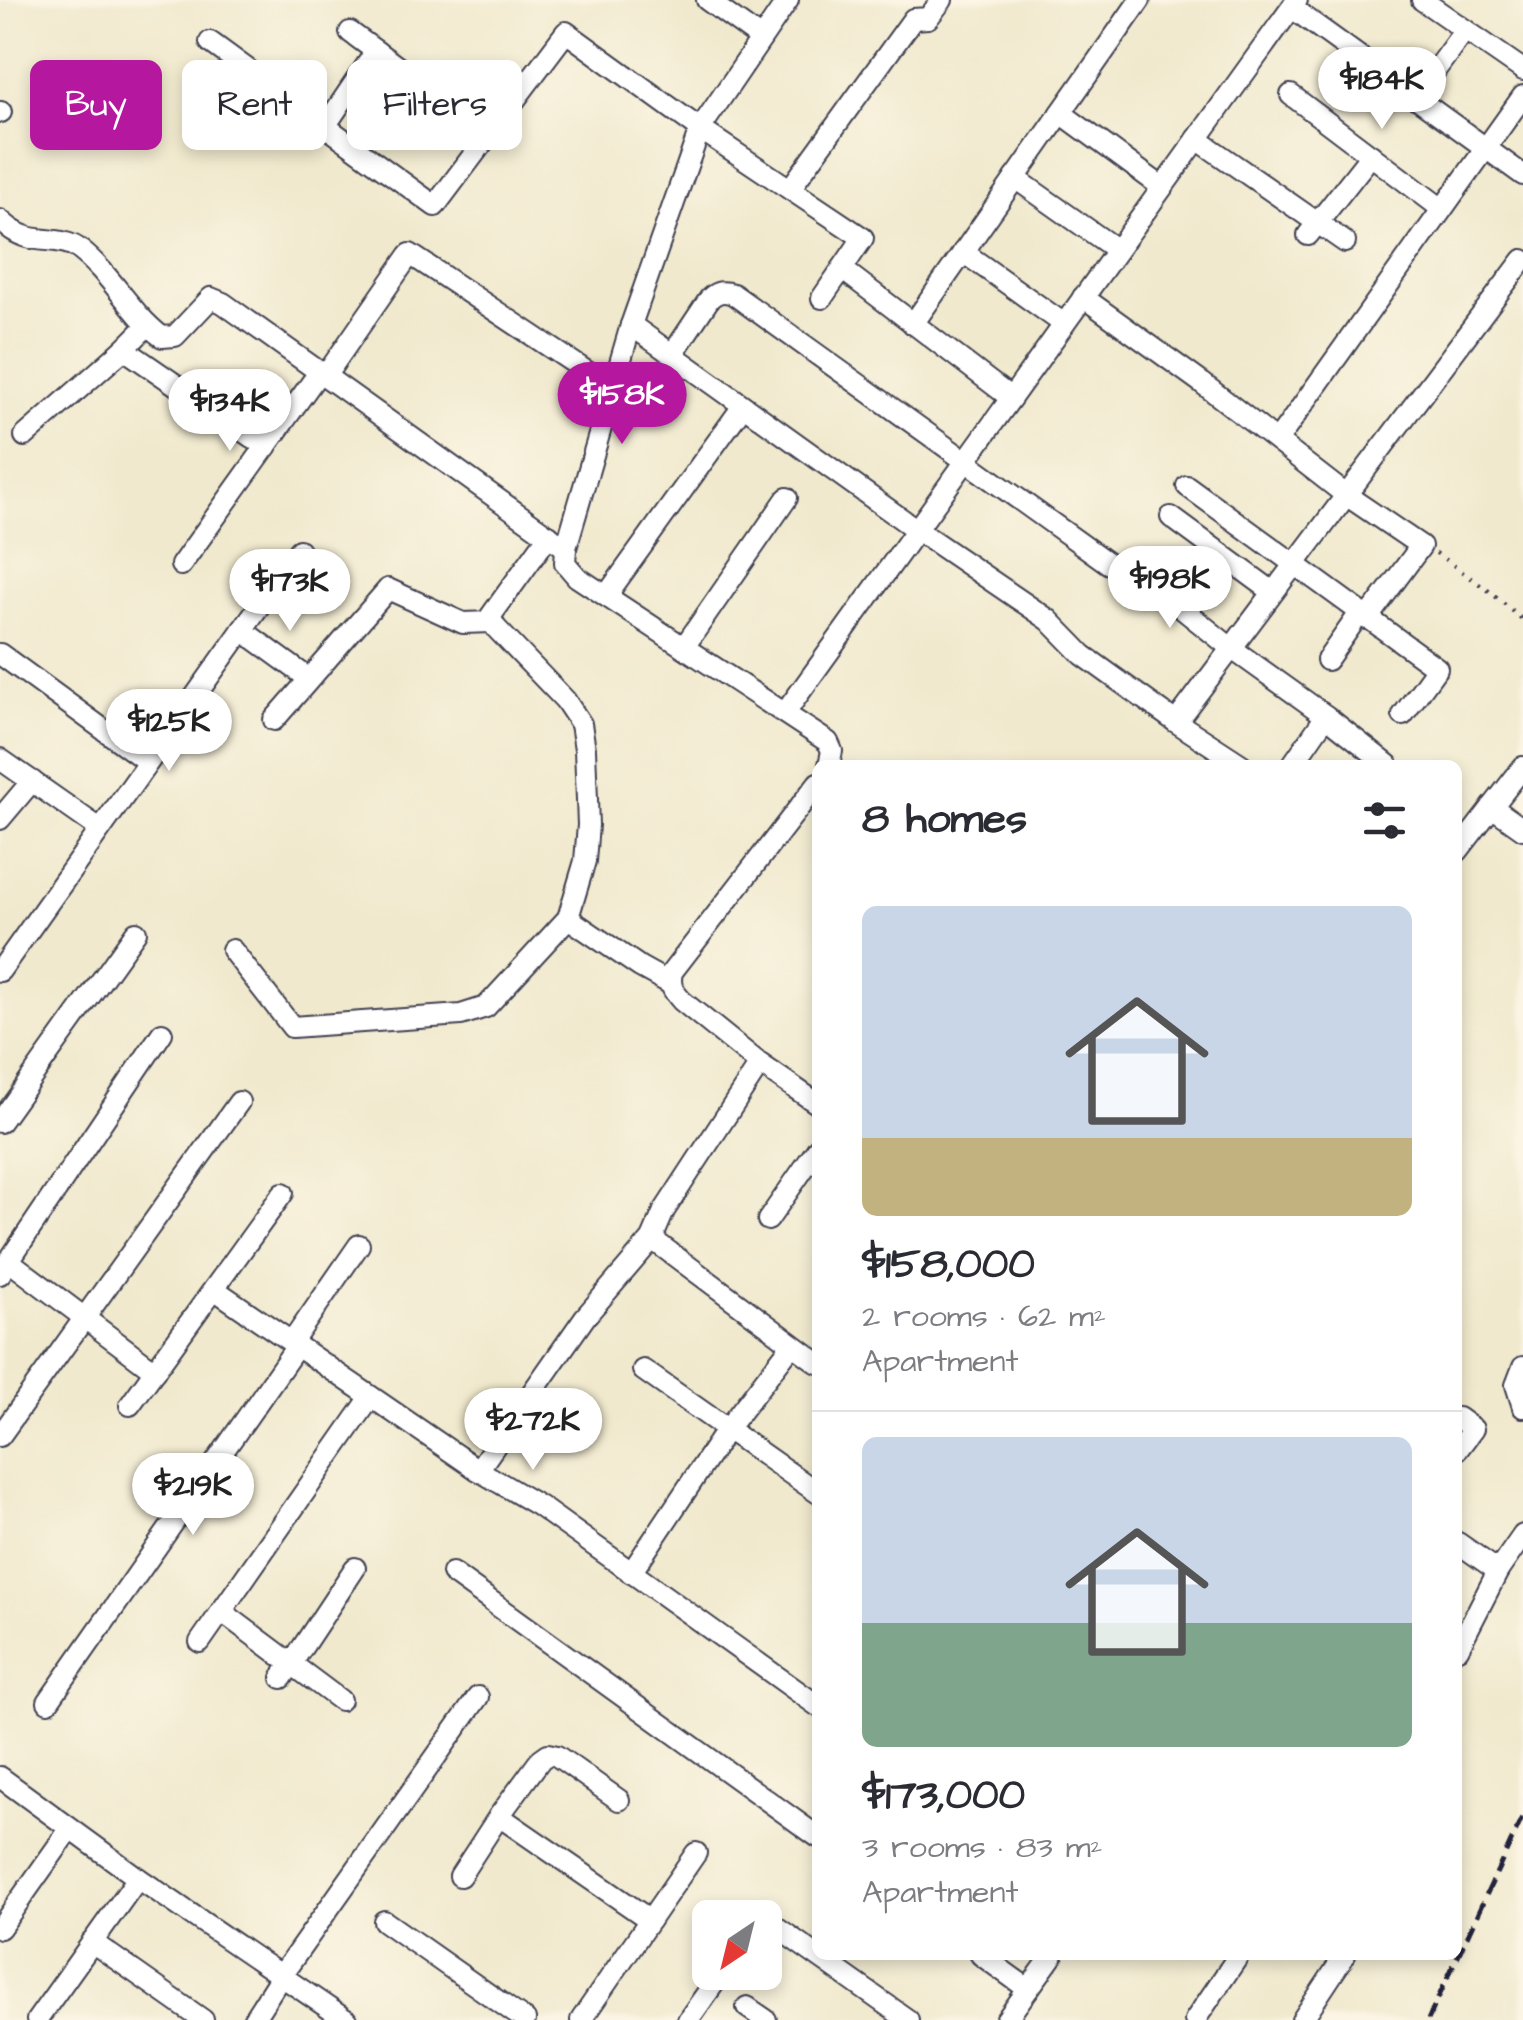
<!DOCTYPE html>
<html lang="en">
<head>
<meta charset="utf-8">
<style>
	body { margin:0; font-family:"Architects Daughter",sans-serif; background:#f7f7f7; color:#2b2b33; height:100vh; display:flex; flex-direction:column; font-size:38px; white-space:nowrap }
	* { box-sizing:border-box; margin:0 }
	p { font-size:32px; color:#7c7c81 }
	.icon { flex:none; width:55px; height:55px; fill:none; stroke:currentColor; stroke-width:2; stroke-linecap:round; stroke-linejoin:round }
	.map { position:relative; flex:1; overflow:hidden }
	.panel { position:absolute; left:812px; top:760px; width:650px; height:1200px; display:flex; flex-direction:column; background:#fff; border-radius:15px; box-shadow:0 5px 15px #0003 }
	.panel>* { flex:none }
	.hud { position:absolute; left:30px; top:60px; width:632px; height:90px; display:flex; gap:20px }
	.needle { width:65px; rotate:215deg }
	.fabs { position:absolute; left:692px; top:1900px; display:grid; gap:20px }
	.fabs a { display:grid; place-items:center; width:90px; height:90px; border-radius:15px; background:#fff; box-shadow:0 5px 15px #0003; font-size:50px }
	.price { position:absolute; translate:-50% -85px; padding:0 22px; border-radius:35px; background:#fff; color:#222; font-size:32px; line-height:65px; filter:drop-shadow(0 2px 5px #0008) }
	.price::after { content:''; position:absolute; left:50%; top:60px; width:30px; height:22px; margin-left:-15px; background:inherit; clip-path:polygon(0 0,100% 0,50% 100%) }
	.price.current { background:#b5179e; color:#fff }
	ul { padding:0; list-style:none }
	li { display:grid; align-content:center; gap:20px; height:530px; padding:0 50px }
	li+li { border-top:2px solid #e1e1e2 }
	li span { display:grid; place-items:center; height:310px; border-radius:15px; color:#555 }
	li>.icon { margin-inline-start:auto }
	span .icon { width:180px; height:180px; fill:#fffc; stroke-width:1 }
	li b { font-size:42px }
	h2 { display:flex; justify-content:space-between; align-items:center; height:120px; padding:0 50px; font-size:42px }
	.pill { padding:0 35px; border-radius:15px; background:#fff; box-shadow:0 5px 15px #0003; font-size:35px; line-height:90px }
	.pill.current { background:#b5179e; color:#fff }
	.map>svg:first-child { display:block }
</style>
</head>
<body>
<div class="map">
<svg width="1523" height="2020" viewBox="0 0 1523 2020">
	<rect width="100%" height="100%" fill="#fcf5e5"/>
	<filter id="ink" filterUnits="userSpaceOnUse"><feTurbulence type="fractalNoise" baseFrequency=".01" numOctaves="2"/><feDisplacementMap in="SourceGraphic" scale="20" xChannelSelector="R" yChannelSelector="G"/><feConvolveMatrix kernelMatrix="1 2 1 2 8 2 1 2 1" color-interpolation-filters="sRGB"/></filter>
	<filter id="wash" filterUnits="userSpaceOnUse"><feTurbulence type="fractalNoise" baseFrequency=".0048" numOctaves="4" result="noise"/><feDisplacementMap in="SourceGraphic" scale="40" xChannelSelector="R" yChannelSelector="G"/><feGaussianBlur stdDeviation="2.25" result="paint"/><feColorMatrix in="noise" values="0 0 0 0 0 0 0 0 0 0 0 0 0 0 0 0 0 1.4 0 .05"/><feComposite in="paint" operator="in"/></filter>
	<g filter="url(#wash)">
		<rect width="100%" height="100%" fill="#f0e9cd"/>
	</g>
	<g filter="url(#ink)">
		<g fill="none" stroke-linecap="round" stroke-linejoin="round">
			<g stroke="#414051" stroke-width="24">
				<g id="minor">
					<path d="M707,0L761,39"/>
					<path d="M788,0L700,129L631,325L566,548L565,563L577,577L828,742L832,751L829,765"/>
					<path d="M1422,0L1523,70"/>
					<path d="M1292,8L1523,175"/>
					<path d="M350,32L489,134"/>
					<path d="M210,42L435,206L566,32L700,129L863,238L822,298"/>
					<path d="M1291,95L1442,209"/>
					<path d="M1415,98L1465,30"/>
					<path d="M0,112H1"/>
					<path d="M1061,113L1162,187"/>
					<path d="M326,125L376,51"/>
					<path d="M1197,139L1345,242"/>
					<path d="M1015,178L1117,250"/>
					<path d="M790,189L913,19L928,18L942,0"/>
					<path d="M0,220C8,227 16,234 27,237C44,242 66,238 80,250C112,275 130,313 162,337L175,336L211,298L223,303L566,548"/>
					<path d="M1308,235L1371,155"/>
					<path d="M963,252L1064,324"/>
					<path d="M842,269L1011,398"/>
					<path d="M1083,297L1202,383L1346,495L1421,546L1367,619"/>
					<path d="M913,324L1140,0"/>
					<path d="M631,325L917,530L1049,620L1083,655L1176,722L1242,765"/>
					<path d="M124,349L266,447"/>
					<path d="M672,355L710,298C718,291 723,291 733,294L1109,564"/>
					<path d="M326,375L410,254L613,389"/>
					<path d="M25,436L124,349L147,326"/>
					<path d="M1277,441L1523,96"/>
					<path d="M1187,486L1437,668L1403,715"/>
					<path d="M1171,517L1273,592"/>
					<path d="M549,535L490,617L496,628L565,700L581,724L585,749L588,825L585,861L568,918L640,967L669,983"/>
					<path d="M181,565L320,371"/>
					<path d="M1140,575L1231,648L1326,716L1388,765"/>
					<path d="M606,596L743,406"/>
					<path d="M242,630L308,678"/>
					<path d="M684,647L787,498"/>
					<path d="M0,654L148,762"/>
					<path d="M1327,660L1360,613"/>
					<path d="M785,713L1297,0"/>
					<path d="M274,720L388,589L463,623L491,622"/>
					<path d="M1176,722L1523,260"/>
					<path d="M0,759L100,829"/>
					<path d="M1292,765L1326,716"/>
					<path d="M818,783L672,972C669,986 673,991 682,1001L760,1064L818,1104"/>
					<path d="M1492,807L1523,829"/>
					<path d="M0,819L32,781"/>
					<path d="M1458,851L1523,767"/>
					<path d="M232,950L292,1027L461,1015L486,1007L568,918"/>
					<path d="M0,971L299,550"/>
					<path d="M0,1122L136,932"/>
					<path d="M768,1220L818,1148"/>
					<path d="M652,1239L818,1363"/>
					<path d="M9,1261L155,1371"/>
					<path d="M0,1274L162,1033"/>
					<path d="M214,1289L478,1470L539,1506L818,1706"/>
					<path d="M292,1342L359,1245"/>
					<path d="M1523,1367L1516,1385L1523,1407"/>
					<path d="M643,1370L818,1493"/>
					<path d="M130,1405L283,1193"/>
					<path d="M1458,1418L1473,1429L1458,1449"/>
					<path d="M0,1436L239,1102"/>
					<path d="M478,1470L585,1317L652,1239L664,1211L760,1064"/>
					<path d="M1458,1543L1498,1571"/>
					<path d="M452,1573L818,1837"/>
					<path d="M631,1573L727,1429L791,1346"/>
					<path d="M221,1611L340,1700"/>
					<path d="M200,1642L371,1397"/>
					<path d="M1458,1649L1498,1571L1523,1535"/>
					<path d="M282,1678L355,1568"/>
					<path d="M48,1702L297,1346"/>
					<path d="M0,1777L138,1878L346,2020"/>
					<path d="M499,1816L650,1920"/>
					<path d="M460,1876L499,1816L541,1759L548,1754L557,1756L619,1800"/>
					<path d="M765,1919L908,2020"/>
					<path d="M384,1921L525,2020"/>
					<path d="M0,1928L70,1829"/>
					<path d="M92,1942L203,2020"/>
					<path d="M981,1955L1028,1989"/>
					<path d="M747,2007L766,2020"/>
					<path d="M37,2020L138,1878"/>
					<path d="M253,2020L281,1976L478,1697"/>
					<path d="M581,2020L696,1853"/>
					<path d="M688,2020L722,1972"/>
					<path d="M1006,2020L1053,1955"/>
					<path d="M1195,2020L1239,1955"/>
					<path d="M1302,2020L1345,1955"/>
				</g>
			</g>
			<path stroke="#414051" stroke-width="4" stroke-dasharray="2.5 8" stroke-linecap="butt" d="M1436,553L1489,591L1523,620"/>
			<use href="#minor" stroke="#fff" stroke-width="20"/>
			<path stroke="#22223b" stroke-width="5" stroke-dasharray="15 8" stroke-linecap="butt" d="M1428,2020L1523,1816"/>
		</g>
	</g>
</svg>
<div class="fabs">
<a><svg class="needle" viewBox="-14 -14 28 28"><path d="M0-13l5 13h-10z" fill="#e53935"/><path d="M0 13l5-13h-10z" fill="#7c7c81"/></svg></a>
</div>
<b class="price" style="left:1382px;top:132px">$184K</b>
<b class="price current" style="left:622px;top:447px">$158K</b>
<b class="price" style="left:230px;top:454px">$134K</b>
<b class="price" style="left:1170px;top:631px">$198K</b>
<b class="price" style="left:290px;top:634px">$173K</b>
<b class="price" style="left:169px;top:774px">$125K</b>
<b class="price" style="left:533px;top:1473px">$272K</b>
<b class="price" style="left:193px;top:1538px">$219K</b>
<div class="hud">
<a class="pill current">Buy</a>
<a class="pill">Rent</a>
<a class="pill">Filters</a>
</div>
<section class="panel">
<h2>8 homes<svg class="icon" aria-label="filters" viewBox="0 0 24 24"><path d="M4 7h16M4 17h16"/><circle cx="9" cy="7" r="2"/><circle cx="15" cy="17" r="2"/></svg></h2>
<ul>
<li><span style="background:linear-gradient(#c9d6e8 75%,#c2b280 0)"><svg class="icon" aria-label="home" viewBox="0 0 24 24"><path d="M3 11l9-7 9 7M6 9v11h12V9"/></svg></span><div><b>$158,000</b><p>2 rooms · 62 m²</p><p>Apartment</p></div></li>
<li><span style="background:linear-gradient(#c9d6e8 60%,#7fa58c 0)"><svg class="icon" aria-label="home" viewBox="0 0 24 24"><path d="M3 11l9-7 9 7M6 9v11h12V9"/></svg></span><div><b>$173,000</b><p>3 rooms · 83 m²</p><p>Apartment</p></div></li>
</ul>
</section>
</div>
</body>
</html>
